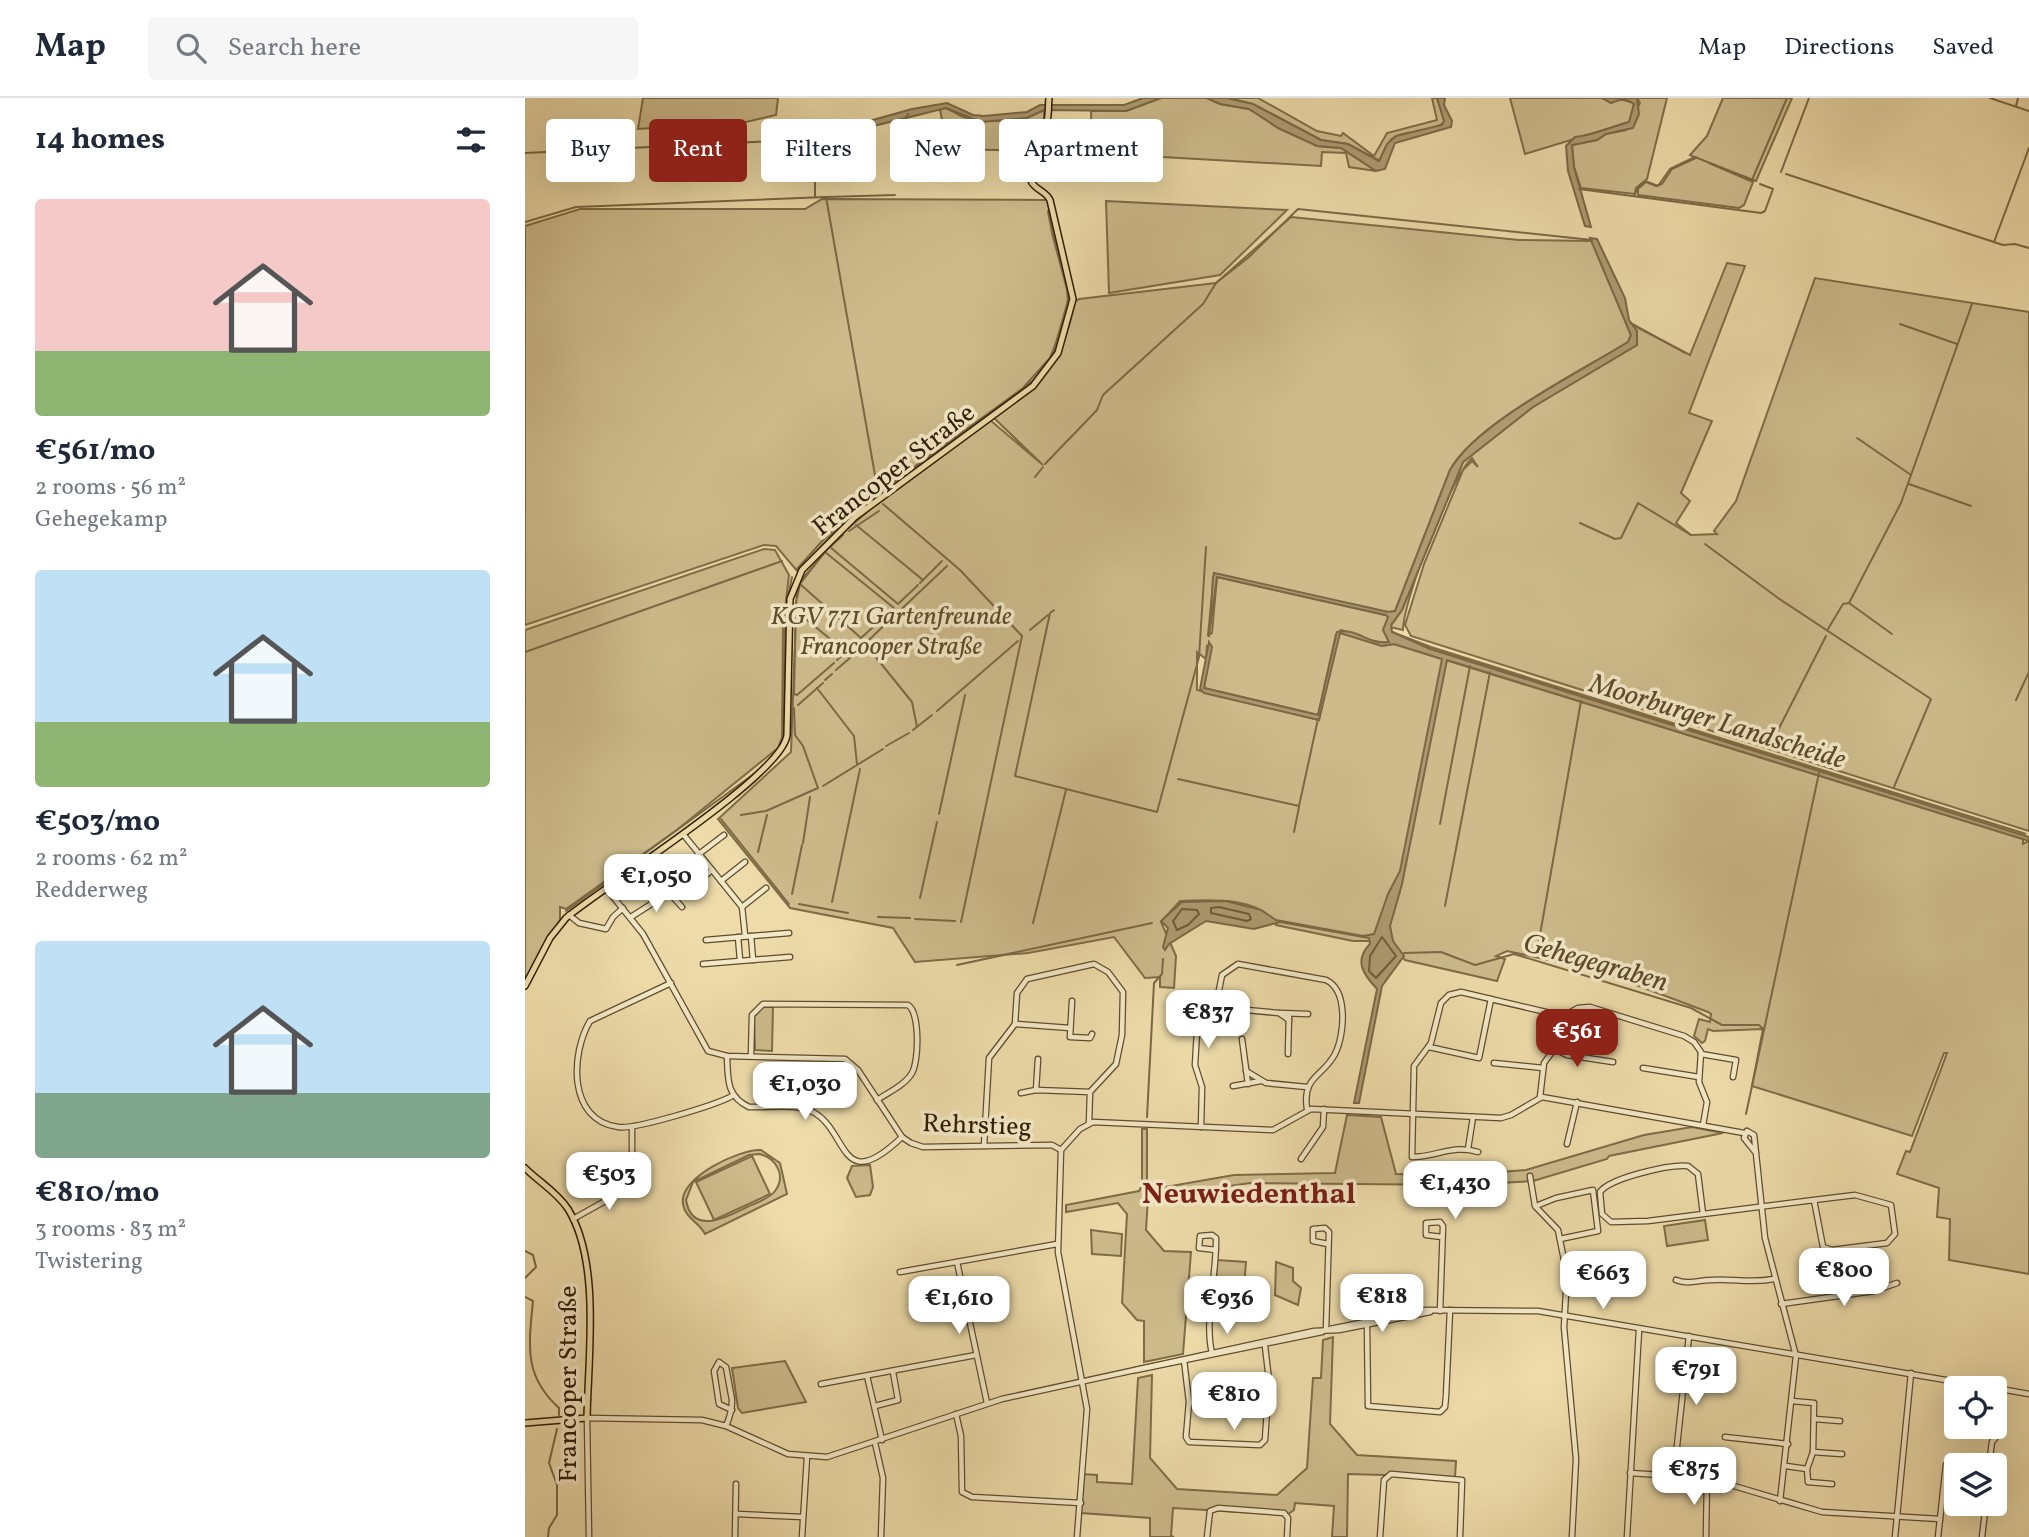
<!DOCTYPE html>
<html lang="en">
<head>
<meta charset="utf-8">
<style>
	body { margin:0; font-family:Vollkorn,serif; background:#f6f6f7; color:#1f2937; height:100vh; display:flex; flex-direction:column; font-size:26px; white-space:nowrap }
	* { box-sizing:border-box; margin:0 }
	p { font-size:23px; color:#747a83 }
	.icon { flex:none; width:38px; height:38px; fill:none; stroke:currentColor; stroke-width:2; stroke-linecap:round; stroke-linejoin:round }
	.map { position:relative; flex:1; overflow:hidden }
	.drawer { display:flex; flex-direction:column; background:#fff; width:525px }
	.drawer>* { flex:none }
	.top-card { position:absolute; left:21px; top:21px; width:665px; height:63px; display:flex; gap:14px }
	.controls { position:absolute; left:1419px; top:1278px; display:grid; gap:14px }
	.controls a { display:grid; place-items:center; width:63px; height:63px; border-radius:7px; background:#fff; box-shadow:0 7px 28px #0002; font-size:35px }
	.price { position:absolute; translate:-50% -60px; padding:0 16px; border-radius:14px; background:#fff; color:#222; font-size:23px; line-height:46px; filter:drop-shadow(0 2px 4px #0008) }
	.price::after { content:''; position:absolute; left:50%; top:42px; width:21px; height:16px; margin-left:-10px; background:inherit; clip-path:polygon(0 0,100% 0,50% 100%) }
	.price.current { background:#8f2418; color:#fff }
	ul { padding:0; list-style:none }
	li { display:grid; align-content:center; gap:14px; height:371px; padding:0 35px }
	li span { display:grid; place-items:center; height:217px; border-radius:7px; color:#555 }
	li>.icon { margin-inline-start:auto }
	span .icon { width:126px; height:126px; fill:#fffc; stroke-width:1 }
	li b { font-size:30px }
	h2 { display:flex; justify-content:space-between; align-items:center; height:84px; padding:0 35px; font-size:30px }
	.chip { padding:0 24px; border-radius:7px; background:#fff; box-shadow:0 7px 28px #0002; font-size:24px; line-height:63px }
	.chip.current { background:#8f2418; color:#fff }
	header { display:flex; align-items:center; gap:42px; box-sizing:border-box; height:98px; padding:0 35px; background:#fff; border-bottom:2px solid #e0e1e3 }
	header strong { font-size:33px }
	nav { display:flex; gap:38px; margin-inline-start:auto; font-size:24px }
	.search { width:490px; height:63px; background:#f6f6f7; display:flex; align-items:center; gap:18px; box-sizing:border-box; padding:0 24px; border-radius:7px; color:#747a83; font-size:26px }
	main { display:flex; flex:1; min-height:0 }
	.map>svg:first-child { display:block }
</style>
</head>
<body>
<header>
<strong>Map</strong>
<div class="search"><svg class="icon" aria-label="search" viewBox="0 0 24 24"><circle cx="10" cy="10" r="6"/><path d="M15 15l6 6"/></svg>Search here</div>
<nav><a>Map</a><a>Directions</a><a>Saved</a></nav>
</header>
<main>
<section class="drawer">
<h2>14 homes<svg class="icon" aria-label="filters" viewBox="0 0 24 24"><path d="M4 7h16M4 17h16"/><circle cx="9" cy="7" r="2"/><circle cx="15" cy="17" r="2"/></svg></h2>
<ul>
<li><span style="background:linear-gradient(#f6c9c9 70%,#8fb573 0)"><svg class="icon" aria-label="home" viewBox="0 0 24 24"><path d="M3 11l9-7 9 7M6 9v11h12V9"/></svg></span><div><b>€561/mo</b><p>2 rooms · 56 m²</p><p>Gehegekamp</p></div></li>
<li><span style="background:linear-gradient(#bfe0f5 70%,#8fb573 0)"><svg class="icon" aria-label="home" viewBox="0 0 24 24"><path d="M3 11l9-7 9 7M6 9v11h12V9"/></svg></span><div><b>€503/mo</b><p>2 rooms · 62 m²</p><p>Redderweg</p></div></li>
<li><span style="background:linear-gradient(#bfe0f5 70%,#7fa58c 0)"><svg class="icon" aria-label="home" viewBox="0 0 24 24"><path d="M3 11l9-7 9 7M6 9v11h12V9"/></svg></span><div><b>€810/mo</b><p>3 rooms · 83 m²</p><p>Twistering</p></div></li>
</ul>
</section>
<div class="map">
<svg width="1504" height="1439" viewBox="0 0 1504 1439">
	<rect width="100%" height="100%" fill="#eddba9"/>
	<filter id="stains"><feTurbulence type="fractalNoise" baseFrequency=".00286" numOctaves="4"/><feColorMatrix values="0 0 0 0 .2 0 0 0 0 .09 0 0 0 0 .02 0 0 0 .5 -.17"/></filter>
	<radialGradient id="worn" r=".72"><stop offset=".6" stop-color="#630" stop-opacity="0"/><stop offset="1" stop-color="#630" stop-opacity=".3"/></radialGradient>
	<g fill="#cdbb8c" stroke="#7e6c46" stroke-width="2" fill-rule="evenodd">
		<path d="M118,0H253L251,17L221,24L113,31Z"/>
		<path d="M636,0H682L695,6L724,11L792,48L816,50L851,73L824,69L821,55L797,54L796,68L567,55L566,13H601Z"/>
		<path d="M702,0H733L792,33L816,38L818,35L849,58L862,35L912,22L907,0H912L920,23C909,36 884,31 870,39C860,44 861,56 855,63L823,46L796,42L728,6Z"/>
		<path d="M985,0H1077L1086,5L1095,1L1109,5L1105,24L1000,56Z"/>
		<path d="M1112,0H1142L1122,81L1111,90L1110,96L1056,90L1049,69L1047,47L1072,42L1081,36L1101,32L1115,5Z"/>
		<path d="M1198,0H1267L1231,83L1184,65L1228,84L1219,107L1214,110L1113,97V91L1121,84L1131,88L1137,86L1147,71L1171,60L1165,57L1182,38Z"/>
		<path d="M421,10C428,13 434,18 441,20C466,26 497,22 519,12L520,53L422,51L415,11Z"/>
		<path d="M297,101L523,102L527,135L544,199L527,259L512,280L367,386L311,432L273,474L251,448L239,447L0,527V128L55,111H280Z"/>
		<path d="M581,103L762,112L695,177L584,195Z"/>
		<path d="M766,119L994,142L1067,143L1106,237L1103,244C1056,273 951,325 925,372L870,513L863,514L689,476L683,537L687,535L692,479L864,518L858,532L864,544C848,546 831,536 816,532L811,536L793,617L679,590L686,549L682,548L681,561L672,554V592L794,622L812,538L817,535L857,548L869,546L1498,741V746L1504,743V1176L1424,1162L1425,1121L1412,1119L1414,1090L1372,1076L1381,1053L1385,1054L1422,955H1419L1387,1038L1227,988L1238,931L1188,933L1183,931L1180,943L1177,945L1169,938L1174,921L1185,924L1186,916L1183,914L1074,873L982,853L971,858L980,861L972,883L880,862L862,836L875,793L848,843H828L751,827C735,798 684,802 655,803L636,824L651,858L649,890L635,889V879L620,880L589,839L503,855L390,864L368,830L265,810L193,721L266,654L272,487L312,440L364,395L465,322L518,367L468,319C520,282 536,268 550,204L554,201L691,185Z"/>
		<path d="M1202,165L1220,168L1164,315L1187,323L1156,395L1165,403L1151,425L1166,437L1192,436L1189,433L1211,403L1290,180L1504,214V733L886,538L880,527L899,466L938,372L947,363L953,369L947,360C926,379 878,503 878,532L865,529L877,512L938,364L1008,309L1112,247V233L1106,226L1165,257Z"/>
		<path d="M239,451L250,452L264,477L258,528L257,639L253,650L153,731L41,811L35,809V822L0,887V532Z"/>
		<path d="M867,534L906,549L1501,736L905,551Z"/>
		<path d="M237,909H248L247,953L230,952L229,919Z"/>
		<path d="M822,1017L856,1019L871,1076L936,1077L1001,1072L1119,1037L1167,1029L1198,1035L1084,1058L1082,1061L1008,1083L940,1087L725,1085L623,1100L621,1132L639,1153L666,1154L658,1256L619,1264V1223L612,1222L597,1205L602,1116L593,1105L541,1114V1107L614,1093L617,1087V1031H622V1086L629,1091L709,1077L810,1075Z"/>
		<path d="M236,1052L255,1065L262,1096L180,1136C174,1124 160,1120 158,1106C153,1080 214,1051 236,1052ZM234,1056C250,1059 262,1077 250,1093C244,1101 231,1105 222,1109C202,1119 167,1138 161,1102L168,1084L224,1057Z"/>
		<path d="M227,1058L245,1096L189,1122L171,1084Z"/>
		<path d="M345,1067L348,1089L345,1097L331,1099L322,1080L327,1068Z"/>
		<path d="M1180,1122L1183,1142L1142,1148L1139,1128Z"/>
		<path d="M566,1132L597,1136L596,1158L567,1156Z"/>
		<path d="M692,1162L721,1164L718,1201L690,1199Z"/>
		<path d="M751,1164L768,1170V1183L776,1190L773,1207L750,1197Z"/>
		<path d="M808,1239L805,1326L832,1357L931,1363L930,1379L823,1376L822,1439H807L809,1408L770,1405L769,1412L762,1417L648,1410L646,1438L649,1439H625V1420L556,1415L558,1376L572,1377V1384L607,1386L613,1280L627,1277L625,1360L652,1391L752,1397L782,1370L788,1280H796L798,1242Z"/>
		<path d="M260,1263L281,1304L217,1315L213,1310L207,1270Z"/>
	</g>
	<g fill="#ad9a70" stroke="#7b6844" stroke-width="2">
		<path d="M618,0H636L601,13L519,12L502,20L456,24L421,10L304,39L301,35L387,11L422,5L448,17L459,18L502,14L515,7H599Z"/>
		<path d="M682,0H702L728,6L796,42L823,46L854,63L862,46L871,38L917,27L919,23L912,0H920L919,7L927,23L926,29L870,45L860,71L851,73L816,50L792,48L753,30L724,11L695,6Z"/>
		<path d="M1077,0H1112L1114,16L1108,30L1081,36L1072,42L1047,47L1049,69L1066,129L1060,128L1043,73L1041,48L1050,39C1069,37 1085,29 1104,24L1109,6C1101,0 1095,1 1086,5Z"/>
		<path d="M1065,140L1072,141L1100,200L1104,222L1112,233V247L1008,309L938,364L877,512L866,527L867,534L905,551L1504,739V743L922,562L877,786L865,828L868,843L879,858L857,888L834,1005H829L852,891C839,877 828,863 845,846L844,840L755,824L729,831L681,823L644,846L640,852L638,849L643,830L636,823L657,804L701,803L736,812L751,822L838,838L849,836L863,796L875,773L917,561L869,546L857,548L815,535L794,622L679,595L675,591L684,544L687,549L679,590L793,617L812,534C831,529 845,548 864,544L858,532L863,519L861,517L692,479L684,539L688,480L689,475L694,476L863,514L870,513L925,372C951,325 1055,274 1103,244L1106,237Z"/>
	</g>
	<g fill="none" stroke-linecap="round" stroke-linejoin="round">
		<g stroke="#6e5c38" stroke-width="2">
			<path d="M694,809L724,816L726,821L722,823L686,815V810Z"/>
			<path d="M657,811L672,812L674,816L663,827L652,832L648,823Z"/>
			<path d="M857,839L871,858L851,880L844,873L845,858Z"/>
		</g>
		<g stroke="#7b6844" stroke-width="2">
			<path d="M1465,0L1504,13"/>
			<path d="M1491,8L1493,0"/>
			<path d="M290,41V98"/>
			<path d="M367,46L383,16"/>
			<path d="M0,55L290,41L303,38"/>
			<path d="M1256,74L1284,0"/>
			<path d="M1261,76L1478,147L1490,146L1504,150"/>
			<path d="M1054,91L1236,115L1240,113L1248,91L1235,86"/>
			<path d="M1110,97L1112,90L1120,83L1133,88L1145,71L1170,59L1227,82L1262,0"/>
			<path d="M523,113C527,146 549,184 541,217"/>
			<path d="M0,124L51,109L301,99"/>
			<path d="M1469,144L1504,50"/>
			<path d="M1106,225L1160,255"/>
			<path d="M1375,226L1432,246"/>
			<path d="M1332,340L1386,377"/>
			<path d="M520,366L572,312L578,297L678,206L691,185L724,159L773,111L1067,142"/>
			<path d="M510,379L518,369"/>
			<path d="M1384,386L1446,408"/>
			<path d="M353,394L301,99L370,97"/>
			<path d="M358,406L435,472L497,538L436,824"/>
			<path d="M1055,425L1090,441L1096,440L1113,405L1166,437"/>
			<path d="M331,427L398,482"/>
			<path d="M324,433L354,413"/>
			<path d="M318,437L305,449L373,506L393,487"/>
			<path d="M1180,446L1253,500L1406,601L1369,689"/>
			<path d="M272,471L299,441L353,395L497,291L525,260L537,229"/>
			<path d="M395,485L417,463"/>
			<path d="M272,500L275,486L300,454L369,510L336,540L275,486"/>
			<path d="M271,503L269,596L272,597L309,565"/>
			<path d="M1324,505L1367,536"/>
			<path d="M529,512L525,515L490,678L632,714L674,559L681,449"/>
			<path d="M271,513L321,554"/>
			<path d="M1303,531L1318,506L1324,505L1376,405L1447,206"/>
			<path d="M505,532L523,517"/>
			<path d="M341,547L387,604L392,629"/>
			<path d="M0,554L257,463"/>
			<path d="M329,556L422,468"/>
			<path d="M312,562L333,543"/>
			<path d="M311,572L326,559"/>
			<path d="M300,582L307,576"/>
			<path d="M292,590L329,638L332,666"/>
			<path d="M1491,602L1504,574"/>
			<path d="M273,607L298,585"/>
			<path d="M412,613L493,543"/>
			<path d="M388,632L407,617"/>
			<path d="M258,638L260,513L267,479"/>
			<path d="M1247,644L1301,538"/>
			<path d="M361,648L384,635"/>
			<path d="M653,681L774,708L793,621"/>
			<path d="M298,688L358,651"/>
			<path d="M414,716L440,597"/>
			<path d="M216,717L241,713L293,690L278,648L270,637L269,610"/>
			<path d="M196,721L264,806"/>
			<path d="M915,726L945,568"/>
			<path d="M769,734L774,709"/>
			<path d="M278,745L285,699"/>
			<path d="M233,754L242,717"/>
			<path d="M267,796L277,747"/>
			<path d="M395,800L412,724"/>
			<path d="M307,804L335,671"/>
			<path d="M274,806L323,815"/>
			<path d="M920,808L965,574"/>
			<path d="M41,813L233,673"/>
			<path d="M353,819L385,820"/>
			<path d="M390,821L430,823"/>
			<path d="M508,825L541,692"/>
			<path d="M1012,854L1056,603"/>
			<path d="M879,855L916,854L950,867L989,856L1166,910L1197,927H1234L1239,932"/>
			<path d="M432,867L627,825"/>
			<path d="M1221,1016L1294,675"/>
			<path d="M622,1019L629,885L637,876L638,861"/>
			<path d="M0,1153L8,1157L11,1169L0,1180"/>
			<path d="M0,1199L8,1203C3,1252 0,1279 34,1310V1317"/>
			<path d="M23,1439L24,1430L32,1417V1387L24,1365L32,1331"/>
		</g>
		<g stroke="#5f4c2b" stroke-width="7">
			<g id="minor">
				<path d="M158,736L217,809L241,790"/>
				<path d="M174,756L199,737"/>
				<path d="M121,762L135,785L157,809"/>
				<path d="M196,783L220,764"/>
				<path d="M81,790L118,836L183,953L202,958L320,961L333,972L377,1039L386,1045L398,1049L527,1047L536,1052L533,1154L562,1311L552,1439"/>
				<path d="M152,801L187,772"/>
				<path d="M217,809L220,837"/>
				<path d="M44,817L54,825L81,831L88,819L98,810"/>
				<path d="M106,819L145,794"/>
				<path d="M226,838L228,862"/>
				<path d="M213,839L215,862"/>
				<path d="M181,842L264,835"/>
				<path d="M178,866L265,859"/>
				<path d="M146,885L65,923C46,955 42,1022 93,1029C109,1032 191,1007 207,998"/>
				<path d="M547,903L545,939L565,940L567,936"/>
				<path d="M688,909L754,915L764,922"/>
				<path d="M755,915L783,916"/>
				<path d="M490,926L545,930"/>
				<path d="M717,941L723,986"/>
				<path d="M904,949L954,960L966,901"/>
				<path d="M1030,951L1042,957L1088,964"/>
				<path d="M763,956L764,916"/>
				<path d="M1176,956L1211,962L1208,979"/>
				<path d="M202,958C203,981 201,998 224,1009C243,1010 272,1005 288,1014C324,1033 314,1099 377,1039"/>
				<path d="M226,958L227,917L238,906L383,907C395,914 394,963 387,975C380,987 364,994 352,1002"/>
				<path d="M969,965L1018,970"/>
				<path d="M1118,970L1174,979"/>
				<path d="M721,973L741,985L782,989"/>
				<path d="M708,988L736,983"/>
				<path d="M511,992L513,961"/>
				<path d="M496,995L511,992L565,994"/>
				<path d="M1015,999L1019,965L1033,946L1038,918L1053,910L1065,909L1159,938L1169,944L1176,954L1174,984L1182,1004L1178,1027"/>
				<path d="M676,1029L677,989L670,967L672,933L677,919L692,902L697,877L713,866L801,882C823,892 820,936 810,956C798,979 777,978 782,1011"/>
				<path d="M107,1030V1079L102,1083L100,1078L107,1070"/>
				<path d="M1042,1046L1052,1004"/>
				<path d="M459,1048L464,960L490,926L492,895L502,881L569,866L583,874L598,894L597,937L591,966L565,994L564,1025"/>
				<path d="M943,1051L948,1019"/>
				<path d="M536,1052L555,1031L568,1024L748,1032L786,1011L976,1020L986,1017L1017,999L1219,1035"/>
				<path d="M953,1054C929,1046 911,1059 887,1059L889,968L906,945L916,905L924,897L936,894L1038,918"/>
				<path d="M1231,1055L1219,1040L1222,1033L1229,1037L1230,1046L1240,1140L1271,1258L1255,1403"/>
				<path d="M776,1061L798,1029L799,1011"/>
				<path d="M1005,1078L1010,1108L1033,1132L1042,1177L1039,1229L1051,1361L1047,1439"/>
				<path d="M1011,1108L1031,1100L1068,1092L1073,1133L1035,1141"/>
				<path d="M1178,1116L1173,1076L1163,1068C1145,1066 1085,1080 1075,1094L1077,1116L1086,1124L1123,1123L1289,1102L1298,1149L1307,1152L1362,1145L1370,1136L1366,1107L1330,1097L1289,1102"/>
				<path d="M48,1121L109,1087"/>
				<path d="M432,1164L462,1305"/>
				<path d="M375,1174L532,1146"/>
				<path d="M1151,1182C1163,1187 1174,1182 1186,1182C1209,1180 1222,1186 1249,1181"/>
				<path d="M1256,1206L1349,1193L1372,1185"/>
				<path d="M915,1213L918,1128L915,1124L901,1125V1137L917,1139"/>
				<path d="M842,1226L843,1308L915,1314L920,1309L921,1298L925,1212"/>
				<path d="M805,1231L900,1212L1013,1213L1468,1290"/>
				<path d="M801,1232L804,1134L800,1130L788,1131V1143L803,1146"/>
				<path d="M687,1255C679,1224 692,1175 691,1140L687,1137L675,1138L674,1150L691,1152"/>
				<path d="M659,1262L664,1304L661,1339L664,1344L735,1347L740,1342L744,1282L740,1248"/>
				<path d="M611,1272L797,1234"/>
				<path d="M342,1278L357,1342"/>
				<path d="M296,1286L451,1257"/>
				<path d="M1470,1290L1504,1296"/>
				<path d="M1267,1303L1289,1305L1288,1354L1282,1371"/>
				<path d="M350,1308L373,1302L368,1274"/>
				<path d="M431,1316L436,1338L437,1394L447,1399L556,1405"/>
				<path d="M1290,1321L1315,1323"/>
				<path d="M201,1328C205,1319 207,1312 207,1302L201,1269L194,1264L189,1273L194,1306L207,1312"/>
				<path d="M1200,1339L1263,1346"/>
				<path d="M350,1345L358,1380L356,1439"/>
				<path d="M1288,1354L1317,1356"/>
				<path d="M1464,1367L1467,1344L1471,1339"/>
				<path d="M1261,1368L1282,1371L1283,1384L1307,1386"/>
				<path d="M1105,1375L1182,1380L1297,1414L1415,1421"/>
				<path d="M1152,1378L1150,1366L1164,1238"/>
				<path d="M212,1416L278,1419"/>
				<path d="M64,1439L62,1320L177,1322L201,1328L263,1356L302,1359L477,1301L789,1233L814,1232L905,1214"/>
				<path d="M210,1439L211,1386"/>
				<path d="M277,1439L282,1359"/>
				<path d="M682,1439L685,1413L693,1410L759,1415L763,1420L762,1439"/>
				<path d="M855,1439L859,1382L866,1376L937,1382L935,1439"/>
				<path d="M1102,1439L1114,1232"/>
				<path d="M1181,1439L1182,1380"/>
				<path d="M1370,1439L1386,1275"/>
				<path d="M1413,1439L1421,1367H1432"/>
				<path d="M1457,1439L1461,1405"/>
			</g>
		</g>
		<g stroke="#301d01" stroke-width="8">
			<g id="major">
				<path d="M0,888L25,840L41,820C79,788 258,677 262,637L265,501L277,472L330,419L508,288L533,255L548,201L525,102C521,93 510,92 506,83C493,56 514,47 521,28C524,19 523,9 524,0"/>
				<path d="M0,1070C14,1084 32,1094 43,1111C76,1164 63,1260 62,1320L0,1325"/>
			</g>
		</g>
		<use href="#minor" stroke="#f3e8c7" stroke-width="4.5"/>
		<use href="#major" stroke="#eddba9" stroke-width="5"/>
	</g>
	<g text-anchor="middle" stroke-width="7" stroke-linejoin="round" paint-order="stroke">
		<g font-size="26" fill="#301d01" stroke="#f3e8c7">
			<text transform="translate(368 371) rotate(-38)" y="9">Francoper Straße</text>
			<text transform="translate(452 1026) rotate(2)" y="9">Rehrstieg</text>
			<text transform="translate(42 1286) rotate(-90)" y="9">Francoper Straße</text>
		</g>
		<g font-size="26" font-style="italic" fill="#5f4c2b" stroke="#f3e8c7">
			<text x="366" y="526">KGV 771 Gartenfreunde<tspan x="366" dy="30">Francooper Straße</tspan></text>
		</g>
		<g font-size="28" font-style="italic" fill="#5c4928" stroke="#f3e8c7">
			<text transform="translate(1193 622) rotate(17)" y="10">Moorburger Landscheide</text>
			<text transform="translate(1071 863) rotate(16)" y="10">Gehegegraben</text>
		</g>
		<g font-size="30" font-weight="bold" fill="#7a1f14" stroke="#f3e8c7">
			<text x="724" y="1105">Neuwiedenthal</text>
		</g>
	</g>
	<rect width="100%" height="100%" filter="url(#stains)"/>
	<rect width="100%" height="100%" fill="url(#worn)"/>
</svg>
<div class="controls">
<a><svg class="icon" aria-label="locate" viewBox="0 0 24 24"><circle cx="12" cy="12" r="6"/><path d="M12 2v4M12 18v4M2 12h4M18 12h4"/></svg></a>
<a><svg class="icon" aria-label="layers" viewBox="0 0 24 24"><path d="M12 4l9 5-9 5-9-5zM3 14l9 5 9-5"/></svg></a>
</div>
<b class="price" style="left:131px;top:816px">€1,050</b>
<b class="price" style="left:683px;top:952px">€837</b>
<b class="price current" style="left:1052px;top:971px">€561</b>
<b class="price" style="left:280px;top:1024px">€1,030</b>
<b class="price" style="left:84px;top:1114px">€503</b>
<b class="price" style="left:930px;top:1123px">€1,430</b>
<b class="price" style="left:1319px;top:1210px">€800</b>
<b class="price" style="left:1078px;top:1213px">€663</b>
<b class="price" style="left:857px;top:1236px">€818</b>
<b class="price" style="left:434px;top:1238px">€1,610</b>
<b class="price" style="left:702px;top:1238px">€936</b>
<b class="price" style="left:1171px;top:1309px">€791</b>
<b class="price" style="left:709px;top:1334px">€810</b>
<b class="price" style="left:1169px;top:1409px">€875</b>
<div class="top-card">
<a class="chip">Buy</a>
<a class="chip current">Rent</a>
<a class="chip">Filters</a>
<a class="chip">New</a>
<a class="chip">Apartment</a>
</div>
</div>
</main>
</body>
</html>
